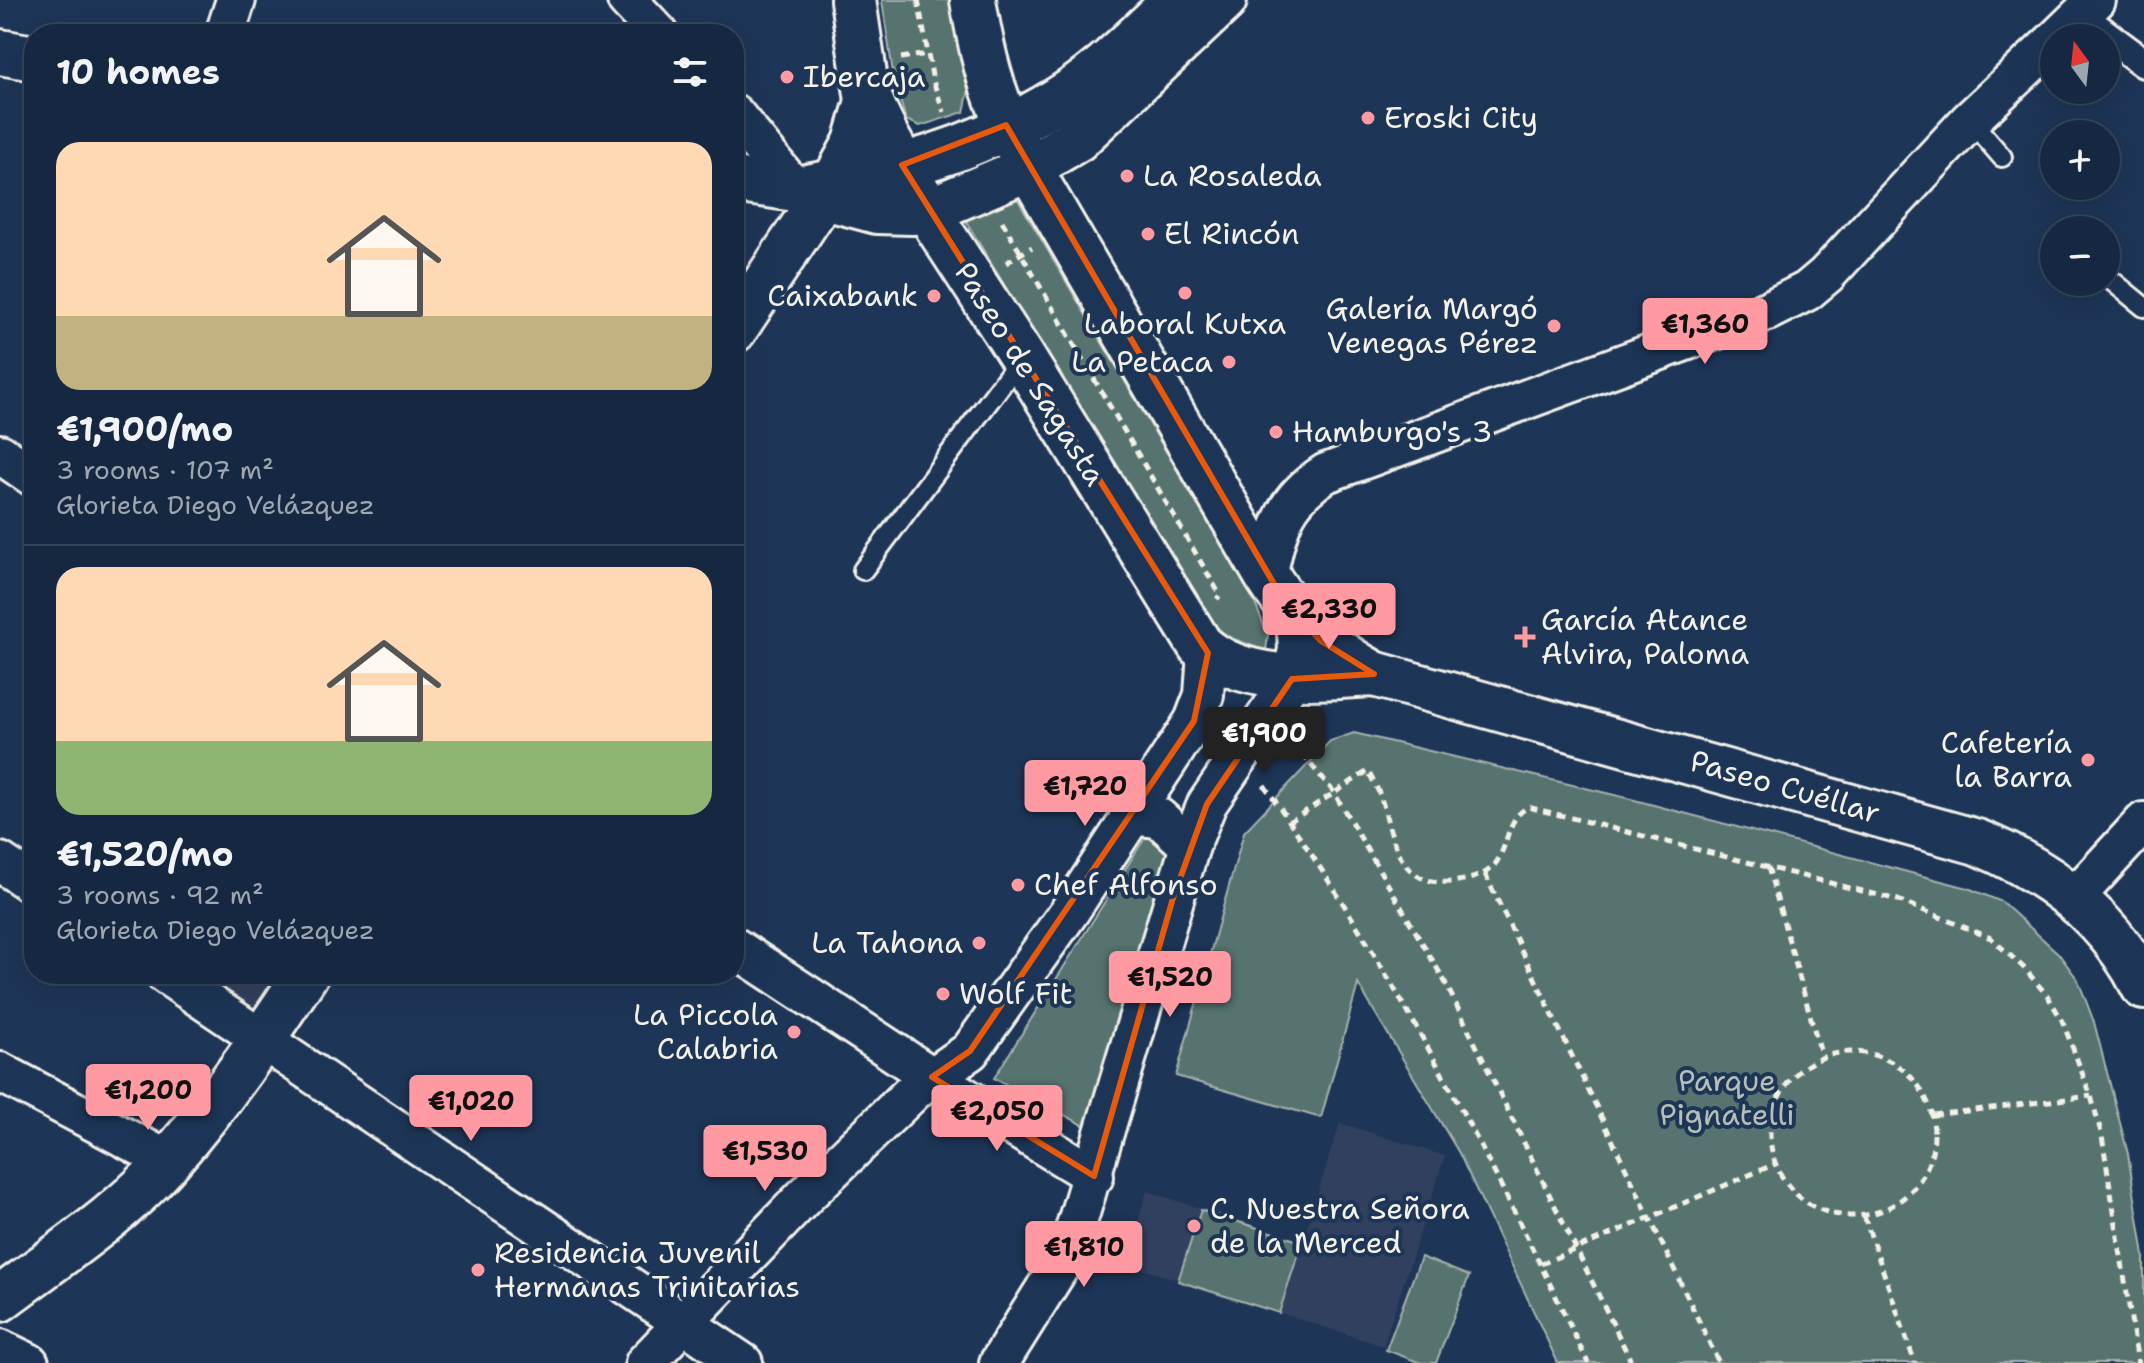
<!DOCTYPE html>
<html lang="en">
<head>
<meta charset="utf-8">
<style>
	body { margin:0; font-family:"Shantell Sans",sans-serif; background:#1f3048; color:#f1f3f6; height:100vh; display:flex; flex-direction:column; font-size:30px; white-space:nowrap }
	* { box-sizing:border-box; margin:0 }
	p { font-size:26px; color:#9ea6b1 }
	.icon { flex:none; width:44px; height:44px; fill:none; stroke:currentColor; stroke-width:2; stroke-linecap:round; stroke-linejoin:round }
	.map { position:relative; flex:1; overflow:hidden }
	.panel { position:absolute; left:24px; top:24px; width:720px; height:960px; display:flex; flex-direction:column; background:#162841; border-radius:32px; box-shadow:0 8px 32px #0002,0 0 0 2px #35445a }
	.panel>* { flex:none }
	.needle { width:52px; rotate:345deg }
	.tools { position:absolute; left:2040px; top:24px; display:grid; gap:16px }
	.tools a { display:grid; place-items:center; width:80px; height:80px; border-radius:50%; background:#162841; box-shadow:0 8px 32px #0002,0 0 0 2px #35445a; font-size:40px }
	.price { position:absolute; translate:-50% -68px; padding:0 18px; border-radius:8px; background:#ff9aa2; color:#111; font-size:26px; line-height:52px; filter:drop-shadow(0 2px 4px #0008) }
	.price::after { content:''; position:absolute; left:50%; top:48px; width:24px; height:18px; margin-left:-12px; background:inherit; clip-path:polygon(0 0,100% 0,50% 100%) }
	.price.current { background:#222; color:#fff }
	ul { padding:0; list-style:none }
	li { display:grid; align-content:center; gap:16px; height:424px; padding:0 32px }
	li+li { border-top:2px solid #35445a }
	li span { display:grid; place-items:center; height:248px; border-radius:24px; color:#555 }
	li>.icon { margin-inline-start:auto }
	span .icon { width:144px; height:144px; fill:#fffc; stroke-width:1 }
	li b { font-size:34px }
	h2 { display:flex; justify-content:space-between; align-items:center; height:96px; padding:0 32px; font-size:34px }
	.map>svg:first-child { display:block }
</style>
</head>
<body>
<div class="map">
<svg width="2144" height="1363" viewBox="0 0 2144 1363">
	<rect width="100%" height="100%" fill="#1d3557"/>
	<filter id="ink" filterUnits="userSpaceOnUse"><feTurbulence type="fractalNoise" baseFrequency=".0125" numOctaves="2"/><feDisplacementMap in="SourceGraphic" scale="16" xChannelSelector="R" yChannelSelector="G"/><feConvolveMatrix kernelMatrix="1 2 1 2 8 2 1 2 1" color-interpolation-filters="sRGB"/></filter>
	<g filter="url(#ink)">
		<g fill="#32415e">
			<path d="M191,974H296L264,1022Z"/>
			<path d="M1340,1123L1445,1156L1383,1346L1125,1263L1147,1191L1302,1242Z"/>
		</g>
		<g fill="#577370" stroke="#a6b2ac" stroke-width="2">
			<path d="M882,0H953L970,85L964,112L920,126L906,120L894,80Z"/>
			<path d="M1004,176L1253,599L1268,635L1266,651L1229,637L1202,616L951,196Z"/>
			<path d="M1354,733L1627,798L1968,888L2002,902L2058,953L2078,980L2094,1022L2128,1154L2144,1256V1363H1558L1459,1153L1358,984L1321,1118L1176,1076L1244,832L1330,741Z"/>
			<path d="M1153,825L1180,849L1093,1130L994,1078Z"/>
			<path d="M1201,1210L1302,1242L1279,1313L1178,1281Z"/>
			<path d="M1421,1257L1469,1276L1436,1363H1421L1386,1350Z"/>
		</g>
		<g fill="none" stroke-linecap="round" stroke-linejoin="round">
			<g stroke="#f4f1e8" stroke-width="24">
				<g id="service">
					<path d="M1970,120L2002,157"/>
					<path d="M2106,276L2144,307"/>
					<path d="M863,570L1022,357"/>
				</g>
			</g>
			<g stroke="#f4f1e8" stroke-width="34">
				<path id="pedestrian" d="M2081,16L2144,63"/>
			</g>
			<g stroke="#f4f1e8" stroke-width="44">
				<g id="minor">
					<path d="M627,0L659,34"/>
					<path d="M225,34L236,0"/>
					<path d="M2057,38L2096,0"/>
					<path d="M734,114L795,189"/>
					<path d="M822,198L853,142L867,94"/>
					<path d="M0,454L34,477"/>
					<path d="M1267,576C1278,528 1282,501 1326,473L1767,311L1807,291L1826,275L1970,120L2054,41"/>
					<path d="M1129,815L1159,818L1190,846"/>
					<path d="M0,862L34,885"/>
					<path d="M2074,898L2144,822"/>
					<path d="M734,947L932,1077L1094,1176"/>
					<path d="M165,974L743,1363"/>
					<path d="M0,1072L169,1161"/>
					<path d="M0,1349L29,1363"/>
					<path d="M645,1363L804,1197L917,1088L970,1051L1069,912L1194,721L1204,695L1207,652"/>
					<path d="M999,1363L1068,1253L1190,846L1207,804L1292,679L1298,649L1296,617"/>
				</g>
			</g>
			<g stroke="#f4f1e8" stroke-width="50">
				<g id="tertiary">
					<path d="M734,330L822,198"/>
					<path d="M0,1299C53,1259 127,1210 169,1160C220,1102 264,1038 306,974"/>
				</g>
			</g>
			<g stroke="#f4f1e8" stroke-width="50">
				<g id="primary">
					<path d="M853,0L867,94L887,138L939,229L1022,357L1200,645C1243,686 1321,677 1374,674"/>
					<path d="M973,0C984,68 996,108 1029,168L1267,576C1296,621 1327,648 1374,674L1977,842C2049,871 2109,917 2144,987"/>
					<path d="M0,52L34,58"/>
					<path d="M734,180L795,189L877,211L913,212L944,204L1029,168L1077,139L1224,0"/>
					<path d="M802,188C893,173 992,144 1070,92C1109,66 1142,31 1176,0"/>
				</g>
			</g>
			<g stroke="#f4f1e8" stroke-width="5" stroke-dasharray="8 6" stroke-linecap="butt">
				<path d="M918,0L933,81L944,112"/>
				<path d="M61,30L83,34"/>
				<path d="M901,58L928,54"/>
				<path d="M1002,221L1220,595L1217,599"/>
				<path d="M1006,263L1032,247"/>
				<path d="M1293,743L1333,791L1444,980L1632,1363"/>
				<path d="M1264,785C1392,965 1493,1164 1588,1363"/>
				<path d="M1289,822L1368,771C1372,779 1378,789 1381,798C1394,839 1397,891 1458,881C1472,879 1487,875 1496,863C1509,844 1506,819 1528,807L1898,900L1991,938L2023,967L2047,995L2062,1020L2091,1096L2102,1136L2138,1363"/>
				<path d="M1768,867L1822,1057"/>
				<path d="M1485,874L1719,1363"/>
				<circle cx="1852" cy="1134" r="82"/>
				<path d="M1933,1115L2091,1096"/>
				<path d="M1864,1216L1915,1363"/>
				<path d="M1541,1264L1775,1164"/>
			</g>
			<use href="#service" stroke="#1d3557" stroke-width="18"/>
			<use href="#pedestrian" stroke="#1d3557" stroke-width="28"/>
			<use href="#minor" stroke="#1d3557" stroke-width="38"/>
			<use href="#tertiary" stroke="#1d3557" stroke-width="44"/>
			<use href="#primary" stroke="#1d3557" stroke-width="44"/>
		</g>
	</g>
	<path fill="none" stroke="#e8590c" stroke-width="6" stroke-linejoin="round" d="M1006,125L1284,601L1321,641L1374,674L1292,679L1207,804L1173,898L1094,1176L932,1077L970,1051L1194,721L1208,653L902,165Z"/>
	<g fill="#ff9aa2" stroke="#1d3557" stroke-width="3">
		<circle cx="787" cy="77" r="8"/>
		<circle cx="1368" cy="118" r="8"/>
		<circle cx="1127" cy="176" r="8"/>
		<circle cx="1148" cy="234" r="8"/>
		<circle cx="1185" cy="293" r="8"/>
		<circle cx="934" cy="296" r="8"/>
		<circle cx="1554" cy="326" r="8"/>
		<circle cx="1229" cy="362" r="8"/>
		<circle cx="1276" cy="432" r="8"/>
		<path d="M1521 625h8v8h8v8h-8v8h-8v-8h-8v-8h8z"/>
		<circle cx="2088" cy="760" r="8"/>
		<circle cx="1018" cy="885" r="8"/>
		<circle cx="979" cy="943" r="8"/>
		<circle cx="943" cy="994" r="8"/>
		<circle cx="794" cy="1032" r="8"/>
		<circle cx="1194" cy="1226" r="8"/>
		<circle cx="478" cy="1270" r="8"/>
	</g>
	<g text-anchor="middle" stroke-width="8" stroke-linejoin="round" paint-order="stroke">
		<g font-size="30" fill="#f4f1e8" stroke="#1d3557" text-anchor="start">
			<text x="803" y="87">Ibercaja</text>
			<text x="1384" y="128">Eroski City</text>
			<text x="1143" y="186">La Rosaleda</text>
			<text x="1164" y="244">El Rincón</text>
			<text x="918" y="306" text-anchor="end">Caixabank</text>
			<text x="1538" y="319" text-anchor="end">Galería Margó<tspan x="1538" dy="34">Venegas Pérez</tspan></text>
			<text x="1185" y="334" text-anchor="middle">Laboral Kutxa</text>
			<text x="1213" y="372" text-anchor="end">La Petaca</text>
			<text x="1292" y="442">Hamburgo's 3</text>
			<text x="1541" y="630">García Atance<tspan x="1541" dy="34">Alvira, Paloma</tspan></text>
			<text x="2072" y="753" text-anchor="end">Cafetería<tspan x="2072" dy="34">la Barra</tspan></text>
			<text x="1034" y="895">Chef Alfonso</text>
			<text x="963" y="953" text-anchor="end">La Tahona</text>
			<text x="959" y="1004">Wolf Fit</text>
			<text x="778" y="1025" text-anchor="end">La Piccola<tspan x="778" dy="34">Calabria</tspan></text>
			<text x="1210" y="1219">C. Nuestra Señora<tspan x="1210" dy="34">de la Merced</tspan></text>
			<text x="494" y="1263">Residencia Juvenil<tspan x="494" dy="34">Hermanas Trinitarias</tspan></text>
		</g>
		<g font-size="30" fill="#f4f1e8" stroke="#1d3557">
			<text transform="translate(1030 374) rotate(58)" y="10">Paseo de Sagasta</text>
			<text transform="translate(1785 787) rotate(16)" y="10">Paseo Cuéllar</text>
		</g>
		<g font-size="30" fill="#b5bfb8" stroke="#1d3557">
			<text x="1727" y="1091">Parque<tspan x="1727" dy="34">Pignatelli</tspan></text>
		</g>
	</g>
</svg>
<div class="tools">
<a><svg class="needle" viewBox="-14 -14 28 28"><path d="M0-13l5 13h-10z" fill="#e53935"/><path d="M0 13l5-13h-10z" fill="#9ea6b1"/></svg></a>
<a>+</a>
<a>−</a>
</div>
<b class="price" style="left:1705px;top:366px">€1,360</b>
<b class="price" style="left:1329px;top:651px">€2,330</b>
<b class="price current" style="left:1264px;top:775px">€1,900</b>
<b class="price" style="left:1085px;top:828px">€1,720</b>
<b class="price" style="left:1170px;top:1019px">€1,520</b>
<b class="price" style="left:148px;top:1132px">€1,200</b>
<b class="price" style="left:471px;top:1143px">€1,020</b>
<b class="price" style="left:997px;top:1153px">€2,050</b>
<b class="price" style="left:765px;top:1193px">€1,530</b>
<b class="price" style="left:1084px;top:1289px">€1,810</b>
<section class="panel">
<h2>10 homes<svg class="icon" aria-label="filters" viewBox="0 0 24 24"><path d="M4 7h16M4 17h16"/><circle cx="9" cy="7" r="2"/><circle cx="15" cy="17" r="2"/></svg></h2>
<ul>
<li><span style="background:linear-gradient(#ffd9b3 70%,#c2b280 0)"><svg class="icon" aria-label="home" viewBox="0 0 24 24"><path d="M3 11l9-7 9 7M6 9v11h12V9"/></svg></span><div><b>€1,900/mo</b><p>3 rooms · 107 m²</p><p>Glorieta Diego Velázquez</p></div></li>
<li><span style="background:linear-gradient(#ffd9b3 70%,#8fb573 0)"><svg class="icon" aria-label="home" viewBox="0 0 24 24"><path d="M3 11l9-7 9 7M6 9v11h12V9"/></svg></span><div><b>€1,520/mo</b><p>3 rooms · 92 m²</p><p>Glorieta Diego Velázquez</p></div></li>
</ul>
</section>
</div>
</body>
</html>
